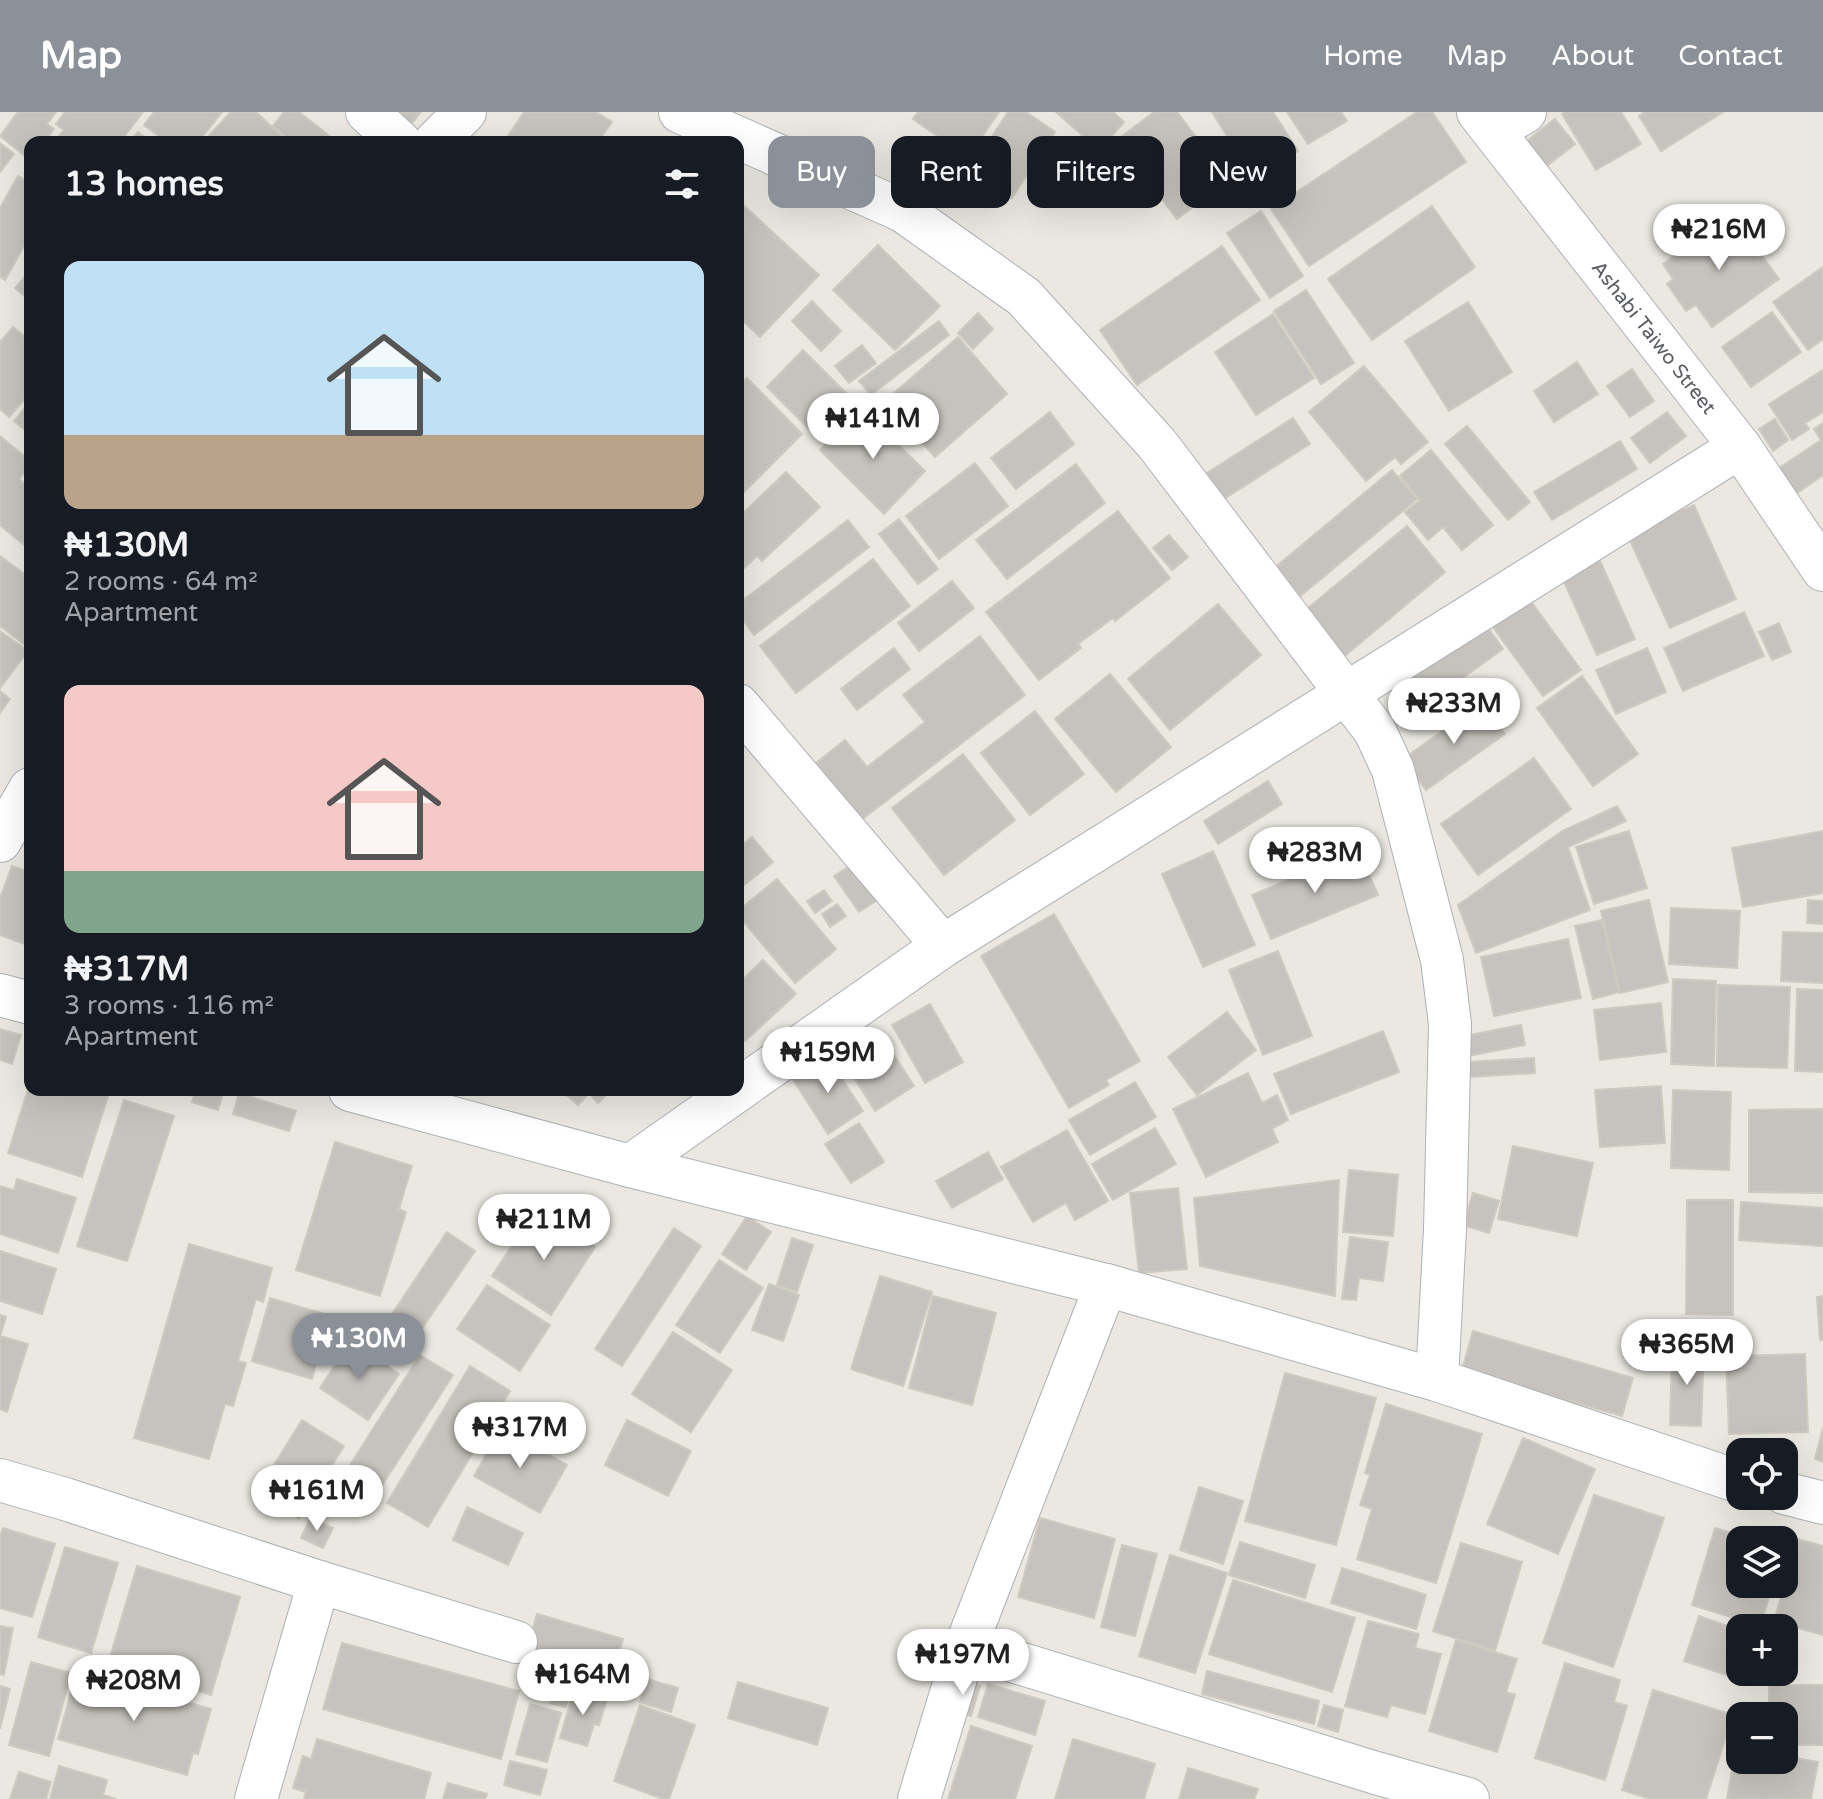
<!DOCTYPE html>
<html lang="en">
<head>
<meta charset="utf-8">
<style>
	body { margin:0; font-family:"Varela Round",sans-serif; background:#242831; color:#f1f3f6; height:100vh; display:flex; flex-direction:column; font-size:30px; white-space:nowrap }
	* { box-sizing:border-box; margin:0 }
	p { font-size:26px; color:#9ea1a6 }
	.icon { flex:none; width:44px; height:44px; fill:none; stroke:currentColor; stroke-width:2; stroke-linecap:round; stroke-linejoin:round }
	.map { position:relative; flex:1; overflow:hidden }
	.sheet { position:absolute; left:24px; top:24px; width:720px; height:960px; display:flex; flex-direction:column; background:#171b24; border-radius:16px; box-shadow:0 8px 32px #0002 }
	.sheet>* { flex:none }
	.banner { position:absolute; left:768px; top:24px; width:760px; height:72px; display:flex; gap:16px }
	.fabs { position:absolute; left:1726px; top:1326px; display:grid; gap:16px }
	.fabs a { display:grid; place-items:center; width:72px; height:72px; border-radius:16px; background:#171b24; box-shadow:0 8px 32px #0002; font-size:40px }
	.price { position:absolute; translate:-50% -68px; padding:0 18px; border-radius:28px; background:#fff; color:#222; font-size:26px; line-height:52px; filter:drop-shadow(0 2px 4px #0008) }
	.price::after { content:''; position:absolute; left:50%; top:48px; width:24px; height:18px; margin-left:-12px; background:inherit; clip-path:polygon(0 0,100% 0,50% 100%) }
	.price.on { background:#8c9099; color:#fff }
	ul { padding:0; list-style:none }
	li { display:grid; align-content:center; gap:16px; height:424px; padding:0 40px }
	li span { display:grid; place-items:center; height:248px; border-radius:16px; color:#555 }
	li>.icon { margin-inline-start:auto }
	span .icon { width:144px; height:144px; fill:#fffc; stroke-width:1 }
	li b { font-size:34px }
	h2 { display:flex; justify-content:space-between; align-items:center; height:96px; padding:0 40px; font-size:34px }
	.tag { padding:0 28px; border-radius:16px; background:#171b24; box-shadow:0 8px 32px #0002; font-size:28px; line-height:72px }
	.tag.on { background:#8c9099; color:#fff }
	header { display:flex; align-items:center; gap:48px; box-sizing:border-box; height:112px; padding:0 40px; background:#8c9099; color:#fff }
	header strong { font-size:38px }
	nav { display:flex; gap:44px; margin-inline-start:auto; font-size:28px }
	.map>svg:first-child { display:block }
</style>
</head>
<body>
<header>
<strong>Map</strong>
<nav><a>Home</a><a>Map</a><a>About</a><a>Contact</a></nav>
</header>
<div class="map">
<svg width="1823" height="1687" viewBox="0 0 1823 1687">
	<rect width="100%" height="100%" fill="#eae8e1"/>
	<g fill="#c6c3be" stroke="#cecac0" stroke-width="2">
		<path d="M18,0H56L47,12L54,17L44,30H30V48L0,24Z"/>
		<path d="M65,0H143L120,30H54L64,18L56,12Z"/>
		<path d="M154,0H222L198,30H167L144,13Z"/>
		<path d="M231,0H256L288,30H203Z"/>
		<path d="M284,0H299L337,30H293L273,14Z"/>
		<path d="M377,0H421L403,22Z"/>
		<path d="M524,0H596L612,10L598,30H504Z"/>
		<path d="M918,0H999L968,45L913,7Z"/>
		<path d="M1008,0H1026L1055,20L1012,86L970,58Z"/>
		<path d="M1056,0H1113L1124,10L1099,38Z"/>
		<path d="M1154,0H1177L1228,68L1177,107L1117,28Z"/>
		<path d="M1212,0H1273L1298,39L1254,67Z"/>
		<path d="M1287,0H1341L1347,9L1308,32Z"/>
		<path d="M1417,0H1432L1466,50L1309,154L1271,97Z"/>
		<path d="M1566,0H1621L1641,32L1596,58L1562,2Z"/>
		<path d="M1645,0H1723L1661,39L1639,4Z"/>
		<path d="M1555,7L1575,32L1539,60L1520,34Z"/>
		<path d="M138,20L150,30H129Z"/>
		<path d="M0,31L14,42L0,60Z"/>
		<path d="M18,64L30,70V123L5,168L0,165V96Z"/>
		<path d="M738,88L819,163L760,225L738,204Z"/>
		<path d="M1432,94L1475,155L1372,228L1328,167Z"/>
		<path d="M1261,99L1303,164L1270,186L1227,121Z"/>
		<path d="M1732,102L1779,167L1712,215L1696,193L1686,199L1667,172L1673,167L1663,152Z"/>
		<path d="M878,133L940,194L895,238L833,178Z"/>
		<path d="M1222,134L1260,188L1137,273L1100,218Z"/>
		<path d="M1823,155V227L1808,238L1773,190Z"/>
		<path d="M30,159V189L15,176Z"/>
		<path d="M1306,178L1354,251L1321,272L1274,199Z"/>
		<path d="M812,189L841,219L821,239L792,209Z"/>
		<path d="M1468,190L1512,260L1449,299L1405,229Z"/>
		<path d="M1772,200L1801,240L1751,275L1722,235Z"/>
		<path d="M978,201L993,217L973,237L958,221Z"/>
		<path d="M1273,202L1314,266L1256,303L1215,240Z"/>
		<path d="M939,209L949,223L871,283L859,269Z"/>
		<path d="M13,215L30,229V281L9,305L0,297V230Z"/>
		<path d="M958,225L1007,282L935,345L885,289Z"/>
		<path d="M862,233L876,251L849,271L835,254Z"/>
		<path d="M803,238L856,291L820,328L767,275Z"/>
		<path d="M1577,250L1598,282L1554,310L1534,279Z"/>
		<path d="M1364,254L1428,330L1401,352L1395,345L1366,369L1309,300Z"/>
		<path d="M1632,257L1654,289L1630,305L1607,274Z"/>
		<path d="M1823,258V300L1805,311L1809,317L1792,328L1769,292Z"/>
		<path d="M747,266L802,322L738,386V275Z"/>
		<path d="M30,290V322L14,309Z"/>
		<path d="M862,297L925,359L884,402L820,338Z"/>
		<path d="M1050,300L1074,332L1016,377L991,346Z"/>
		<path d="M1667,300L1686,324L1650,351L1631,326Z"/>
		<path d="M1293,306L1310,332L1216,392L1199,366Z"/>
		<path d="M1775,307L1788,328L1773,339L1759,317Z"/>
		<path d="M1823,311V363L1787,388L1770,362L1821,328L1814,317Z"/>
		<path d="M1467,314L1530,390L1508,408L1445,332Z"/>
		<path d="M0,324L30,349V354L19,367L30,377V438L0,413Z"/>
		<path d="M1620,329L1637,357L1552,408L1534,380Z"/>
		<path d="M1431,338L1493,413L1462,438L1443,415L1428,428L1405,400L1420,388L1400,364Z"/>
		<path d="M975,351L1008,394L939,447L906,404Z"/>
		<path d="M1076,352L1105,391L1007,467L976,428Z"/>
		<path d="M1392,358L1417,387L1292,491L1267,462Z"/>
		<path d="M786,360L820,395L762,449L757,444L738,462V406Z"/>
		<path d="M1694,393L1736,487L1670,516L1627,422Z"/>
		<path d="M1118,399L1170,466L1115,509L1113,506L1078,532L1081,536L1039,568L986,500Z"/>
		<path d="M899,407L938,457L918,472L879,422Z"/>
		<path d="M848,408L869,435L754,523L738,501V492Z"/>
		<path d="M1407,414L1445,460L1341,547L1302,501Z"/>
		<path d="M1169,423L1188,445L1172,458L1153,436Z"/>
		<path d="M1597,442L1635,527L1597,543L1559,459Z"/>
		<path d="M0,444L30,466L29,536L0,514Z"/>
		<path d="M873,447L910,494L796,581L760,534Z"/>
		<path d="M952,469L974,496L919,539L898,511Z"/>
		<path d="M1527,484L1581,558L1543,584L1490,511Z"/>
		<path d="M1218,492L1261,543L1170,618L1128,567Z"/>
		<path d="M1744,500L1764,544L1683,579L1664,536Z"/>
		<path d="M1779,511L1791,540L1772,548L1759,520Z"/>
		<path d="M1486,513L1503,537L1426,592L1408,568Z"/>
		<path d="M0,519L28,539L0,576Z"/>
		<path d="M980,524L1025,583L861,708L816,651L845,628L867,655L925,610L903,583Z"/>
		<path d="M894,536L910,557L857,598L841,577Z"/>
		<path d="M1647,536L1666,580L1616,602L1596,558Z"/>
		<path d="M1110,562L1171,635L1116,680L1055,607Z"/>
		<path d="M1582,564L1638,642L1593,674L1537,596Z"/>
		<path d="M0,579L10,587L0,601Z"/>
		<path d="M1482,591L1505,622L1426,678L1403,647Z"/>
		<path d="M1035,599L1084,662L1030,703L981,641Z"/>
		<path d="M963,642L1015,708L944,763L892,696Z"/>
		<path d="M1534,646L1571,697L1478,763L1441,712Z"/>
		<path d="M1268,669L1282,692L1218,732L1204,709Z"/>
		<path d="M1617,694L1626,709L1568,735L1590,798L1476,841L1458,793L1562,719Z"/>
		<path d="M1629,719L1647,776L1594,792L1576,735Z"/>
		<path d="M1823,719V781L1743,795L1732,736Z"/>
		<path d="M752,725L773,750L738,778V736Z"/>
		<path d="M1358,738L1378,783L1271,827L1252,783Z"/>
		<path d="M1213,739L1255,833L1203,855L1162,762Z"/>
		<path d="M851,753L876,789L859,800L834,764Z"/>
		<path d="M12,754L30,760V834L0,823V786Z"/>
		<path d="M777,767L836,837L795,871L738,803V799Z"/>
		<path d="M824,778L832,789L815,801L807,789Z"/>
		<path d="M1649,788L1668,870L1620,881L1601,799Z"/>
		<path d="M1808,788L1823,789V812L1807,811Z"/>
		<path d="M837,792L846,804L830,815L822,802Z"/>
		<path d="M1671,796L1740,799L1737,856L1669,852Z"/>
		<path d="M1054,802L1140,949L1106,968L1109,973L1069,996L981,844Z"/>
		<path d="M1602,808L1619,880L1593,887L1575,814Z"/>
		<path d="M1783,820L1823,821V871L1781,869Z"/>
		<path d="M1568,827L1581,886L1494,904L1481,845Z"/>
		<path d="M1278,839L1312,924L1263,943L1229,858Z"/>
		<path d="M763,848L796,882L745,929L738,922V872Z"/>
		<path d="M1673,867L1716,869L1714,954L1671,952Z"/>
		<path d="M1718,873L1790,875L1787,956L1717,954Z"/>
		<path d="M1797,877L1823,878V960L1795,959Z"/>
		<path d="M1661,891L1666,940L1600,948L1594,898Z"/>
		<path d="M930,892L963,950L925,971L892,913Z"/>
		<path d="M1227,900L1256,938L1197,983L1168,945Z"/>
		<path d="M1521,913L1525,933L1463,945L1459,925Z"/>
		<path d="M865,914L871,922L878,918L914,974L875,999L834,934Z"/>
		<path d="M0,917L21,923L12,952L0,948Z"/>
		<path d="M1383,919L1399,960L1291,1002L1274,962Z"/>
		<path d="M827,944L863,999L828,1022L792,966Z"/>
		<path d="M1534,946L1535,961L1470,965L1469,950Z"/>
		<path d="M1248,961L1262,991L1277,983L1288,1008L1272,1017L1278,1030L1206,1065L1173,997Z"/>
		<path d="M1135,970L1156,1005L1090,1043L1069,1008Z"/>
		<path d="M30,971V978H110L82,1065L8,1041Z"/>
		<path d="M1661,974L1665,1031L1600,1035L1595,978Z"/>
		<path d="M196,978H224L218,998L192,990Z"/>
		<path d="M561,978H611L598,991L589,981L578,993Z"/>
		<path d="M1673,978L1731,980L1729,1058L1671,1056Z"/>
		<path d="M239,981L296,999L289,1019L233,1002Z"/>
		<path d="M124,988L174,1004L127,1149L77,1134Z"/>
		<path d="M1823,997V1081L1749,1080V998Z"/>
		<path d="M859,1011L884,1050L851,1071L825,1032Z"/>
		<path d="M1155,1016L1176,1052L1113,1088L1092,1052Z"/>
		<path d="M1067,1018L1108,1089L1075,1108L1066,1091L1033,1110L1001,1055Z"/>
		<path d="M335,1030L412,1054L399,1097L406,1100L380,1184L296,1158Z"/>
		<path d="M1513,1034L1593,1051L1577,1124L1498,1107Z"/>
		<path d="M988,1040L1003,1067L952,1096L936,1069Z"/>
		<path d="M1349,1058L1398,1063L1393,1124L1343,1120Z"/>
		<path d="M17,1067L76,1086L58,1141L0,1122V1074L14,1078Z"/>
		<path d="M1339,1068L1335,1184L1200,1154L1194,1086Z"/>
		<path d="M1178,1076L1187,1157L1139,1161L1130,1081Z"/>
		<path d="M1473,1081L1499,1089L1489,1121L1463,1113Z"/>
		<path d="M1687,1088H1733V1203L1686,1202Z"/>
		<path d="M1741,1090L1823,1096V1134L1739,1128Z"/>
		<path d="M536,1097L595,1135L551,1203L492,1164Z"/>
		<path d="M747,1104L771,1120L746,1158L722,1142Z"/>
		<path d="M674,1116L701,1134L622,1254L595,1237Z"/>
		<path d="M447,1120L475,1139L399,1250L372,1232Z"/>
		<path d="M1350,1125L1388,1130L1383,1169L1359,1166L1356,1188L1342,1187Z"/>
		<path d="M792,1126L813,1133L797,1180L777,1173Z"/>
		<path d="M189,1132L272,1156L263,1190L256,1187L238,1249L246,1251L233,1294L225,1292L209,1347L134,1326Z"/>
		<path d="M0,1139L56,1157L42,1202L0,1189Z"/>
		<path d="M719,1148L763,1176L720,1241L676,1213Z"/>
		<path d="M880,1164L932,1180L903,1274L851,1257Z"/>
		<path d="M769,1172L799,1183L783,1229L752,1218Z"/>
		<path d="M487,1173L550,1213L520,1259L457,1217Z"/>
		<path d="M933,1184L996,1201L972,1293L909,1276Z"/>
		<path d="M1823,1184V1228H1820L1817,1185Z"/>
		<path d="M270,1186L344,1208L337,1231L323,1227L312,1267L252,1249Z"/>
		<path d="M0,1203L6,1205L0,1224L28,1232L7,1300L0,1297Z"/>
		<path d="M1473,1219L1633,1266L1622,1304L1462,1258Z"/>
		<path d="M673,1220L732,1258L691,1320L632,1282Z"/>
		<path d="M351,1229L399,1262L368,1308L320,1276Z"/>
		<path d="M1672,1236L1704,1237L1701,1314L1670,1313Z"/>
		<path d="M1805,1242L1808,1320L1729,1322L1726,1244Z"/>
		<path d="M420,1243L453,1263L363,1403L331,1383Z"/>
		<path d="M470,1254L510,1279L428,1415L387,1391Z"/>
		<path d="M1285,1261L1376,1286L1336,1433L1245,1409Z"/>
		<path d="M1386,1292L1482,1322L1436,1471L1357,1447L1372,1397L1360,1393L1370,1363L1365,1361Z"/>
		<path d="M302,1308L344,1334L299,1406L257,1380Z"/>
		<path d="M627,1308L691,1339L668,1384L605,1353Z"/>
		<path d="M501,1316L567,1353L540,1401L474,1364Z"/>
		<path d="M1823,1316V1350L1815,1347Z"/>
		<path d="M1523,1326L1595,1357L1558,1442L1487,1412Z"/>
		<path d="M1199,1375L1243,1389L1223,1452L1180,1438Z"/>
		<path d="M1594,1383L1664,1406L1613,1555L1543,1531Z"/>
		<path d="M467,1395L523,1421L508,1453L453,1428Z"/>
		<path d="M310,1406L333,1416L323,1436L301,1426Z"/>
		<path d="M1040,1406L1115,1427L1094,1506L1018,1485Z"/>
		<path d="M3,1416L55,1432L32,1505L0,1496V1424Z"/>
		<path d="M1715,1416L1754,1428H1740V1472H1773L1760,1514L1692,1493Z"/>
		<path d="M1797,1427L1823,1434V1523L1774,1509Z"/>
		<path d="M1240,1430L1315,1453L1305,1486L1229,1463Z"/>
		<path d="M1461,1431L1522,1450L1495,1539L1433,1519Z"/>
		<path d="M1122,1433L1157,1442L1135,1524L1101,1515Z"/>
		<path d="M65,1435L118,1451L91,1541L38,1525Z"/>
		<path d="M1170,1443L1227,1461L1195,1561L1139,1544Z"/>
		<path d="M137,1454L240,1485L211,1583L108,1552Z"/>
		<path d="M1342,1456L1426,1483L1416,1517L1331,1491Z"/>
		<path d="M1233,1468L1355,1506L1332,1580L1209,1542Z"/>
		<path d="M537,1502L623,1527L607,1579L522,1555Z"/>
		<path d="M1699,1504L1740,1518V1560H1745L1742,1568L1684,1549Z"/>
		<path d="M1368,1509L1419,1522L1415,1536L1441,1542L1425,1602L1391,1593L1387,1605L1345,1594Z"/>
		<path d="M0,1514L13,1516L4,1563L0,1562Z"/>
		<path d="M1456,1528L1517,1547L1506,1580L1515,1583L1497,1640L1429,1619Z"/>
		<path d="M342,1531L519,1579L501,1647L323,1597Z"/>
		<path d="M31,1550L71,1561L49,1644L9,1633Z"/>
		<path d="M1565,1551L1620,1568L1614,1590L1627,1594L1605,1668L1535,1646Z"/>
		<path d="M77,1559L211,1597L198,1642L193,1641L187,1663L58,1627Z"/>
		<path d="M1207,1559L1319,1589L1314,1612L1202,1582Z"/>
		<path d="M956,1566L980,1574L971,1604L947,1597Z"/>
		<path d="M647,1567L678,1576L671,1600L640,1590Z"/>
		<path d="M738,1570L828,1596L817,1633L728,1606Z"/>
		<path d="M988,1572L1045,1589L1035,1623L978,1605Z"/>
		<path d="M555,1573L571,1577L566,1595L550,1591Z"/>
		<path d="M1769,1573H1823V1633H1784V1604H1769Z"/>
		<path d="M0,1574L10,1577L0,1617Z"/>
		<path d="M574,1578L607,1587L599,1613L594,1612L587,1634L560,1626Z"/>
		<path d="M1653,1578L1733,1603L1706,1687H1650L1622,1678Z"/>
		<path d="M530,1592L561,1601L547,1650L516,1642Z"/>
		<path d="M640,1593L695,1613L669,1687H663L614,1669Z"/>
		<path d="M1324,1593L1343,1598L1338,1620L1318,1614Z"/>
		<path d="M971,1614L1032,1634L1015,1687H948Z"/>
		<path d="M317,1627L431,1661L424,1687H304L306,1680L293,1676L303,1644L311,1647Z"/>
		<path d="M1073,1627L1155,1652L1144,1687H1055Z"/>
		<path d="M1736,1635L1740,1636V1648H1784V1644L1818,1650L1811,1687H1727Z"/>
		<path d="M510,1649L547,1658L540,1683L504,1673Z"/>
		<path d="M59,1654L107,1668L103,1683L116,1687H50Z"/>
		<path d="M1188,1656L1258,1677L1254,1687H1179Z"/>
		<path d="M19,1660L51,1670L46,1687H10Z"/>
		<path d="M448,1671L487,1682L485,1687H443Z"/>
	</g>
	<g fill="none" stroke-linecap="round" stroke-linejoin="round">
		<g stroke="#aeb1b5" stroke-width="44">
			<g id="minor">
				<path d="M367,0L400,30"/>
				<path d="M680,0L903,99L1024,185L1157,332L1375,619L1393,658L1442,848L1450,912L1445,1117L1437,1268"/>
				<path id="s1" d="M1478,0L1740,335L1823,458"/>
				<path d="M1493,19L1525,0"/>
				<path d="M435,30L465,0"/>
				<path d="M738,593L943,834L738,978"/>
				<path d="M0,729L30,677"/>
				<path d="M943,834L1740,335"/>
				<path d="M0,883L30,891"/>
				<path d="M350,978L630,1054L1106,1173L1437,1268L1740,1370"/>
				<path d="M630,1054L738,978"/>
				<path d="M0,1368L65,1387L319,1470L516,1530"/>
				<path d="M1784,1381L1823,1391"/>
				<path d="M964,1539L1006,1547L1376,1661L1468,1687"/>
				<path d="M256,1687L319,1470"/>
				<path d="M919,1687L964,1539L1106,1173"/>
			</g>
		</g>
		<use href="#minor" stroke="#fff" stroke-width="42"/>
	</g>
	<g text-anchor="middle" stroke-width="8" stroke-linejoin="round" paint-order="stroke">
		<g font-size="20" fill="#595c60" stroke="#fff">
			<text dy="7" stroke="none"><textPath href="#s1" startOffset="286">Ashabi Taiwo Street</textPath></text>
		</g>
	</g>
</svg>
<div class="fabs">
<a><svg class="icon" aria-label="locate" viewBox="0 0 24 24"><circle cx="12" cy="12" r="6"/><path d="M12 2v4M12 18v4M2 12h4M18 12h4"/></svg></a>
<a><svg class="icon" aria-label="layers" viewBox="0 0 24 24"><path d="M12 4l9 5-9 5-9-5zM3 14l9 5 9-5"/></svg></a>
<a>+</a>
<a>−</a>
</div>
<b class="price" style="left:1719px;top:160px">₦216M</b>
<b class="price" style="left:873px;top:349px">₦141M</b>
<b class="price" style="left:1454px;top:634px">₦233M</b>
<b class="price" style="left:1315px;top:783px">₦283M</b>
<b class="price" style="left:828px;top:983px">₦159M</b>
<b class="price" style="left:544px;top:1150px">₦211M</b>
<b class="price on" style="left:359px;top:1269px">₦130M</b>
<b class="price" style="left:1687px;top:1275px">₦365M</b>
<b class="price" style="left:520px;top:1358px">₦317M</b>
<b class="price" style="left:317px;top:1421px">₦161M</b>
<b class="price" style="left:963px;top:1585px">₦197M</b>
<b class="price" style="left:583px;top:1605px">₦164M</b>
<b class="price" style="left:134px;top:1611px">₦208M</b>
<div class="banner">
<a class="tag on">Buy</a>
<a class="tag">Rent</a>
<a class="tag">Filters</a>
<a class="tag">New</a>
</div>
<section class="sheet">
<h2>13 homes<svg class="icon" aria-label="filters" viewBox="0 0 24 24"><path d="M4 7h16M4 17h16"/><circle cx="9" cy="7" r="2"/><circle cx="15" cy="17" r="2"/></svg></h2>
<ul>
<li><span style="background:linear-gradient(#bfe0f5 70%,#b9a48a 0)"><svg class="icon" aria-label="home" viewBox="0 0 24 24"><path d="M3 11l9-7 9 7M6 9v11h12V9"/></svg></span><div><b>₦130M</b><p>2 rooms · 64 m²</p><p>Apartment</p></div></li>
<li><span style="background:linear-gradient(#f6c9c9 75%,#7fa58c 0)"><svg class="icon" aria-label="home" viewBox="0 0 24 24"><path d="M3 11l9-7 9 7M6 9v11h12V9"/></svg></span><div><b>₦317M</b><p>3 rooms · 116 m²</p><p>Apartment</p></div></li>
</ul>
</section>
</div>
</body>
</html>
